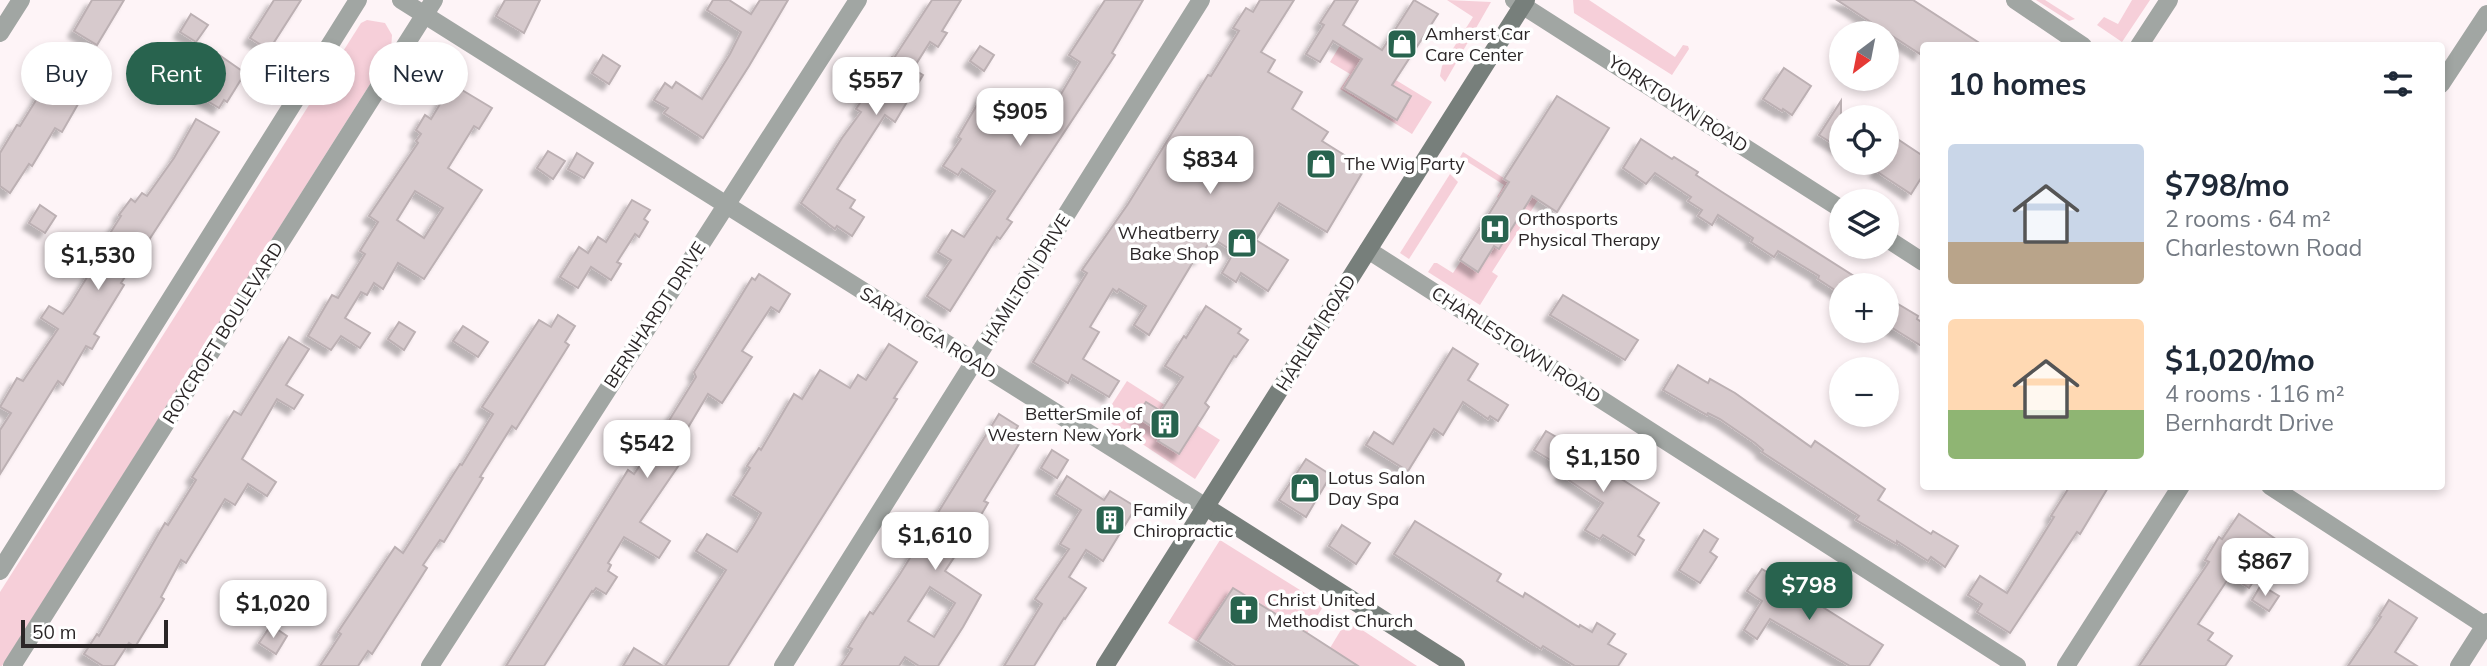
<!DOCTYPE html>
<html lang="en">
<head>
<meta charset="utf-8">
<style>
	body { margin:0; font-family:Mulish,sans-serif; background:#f2f2f3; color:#1f2937; height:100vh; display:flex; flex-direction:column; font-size:26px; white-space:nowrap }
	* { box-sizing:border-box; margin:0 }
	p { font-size:23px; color:#747a83 }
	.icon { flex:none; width:38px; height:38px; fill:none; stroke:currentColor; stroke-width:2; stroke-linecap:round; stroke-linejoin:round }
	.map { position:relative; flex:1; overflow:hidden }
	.details { position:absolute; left:1920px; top:42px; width:525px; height:448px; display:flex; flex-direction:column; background:#fff; border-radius:7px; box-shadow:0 4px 10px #0003 }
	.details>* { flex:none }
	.banner { position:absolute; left:21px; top:42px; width:665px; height:63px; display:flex; gap:14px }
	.needle { width:46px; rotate:212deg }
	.fabs { position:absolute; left:1829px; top:21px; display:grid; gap:14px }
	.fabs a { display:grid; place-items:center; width:70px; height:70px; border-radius:50%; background:#fff; box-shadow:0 4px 10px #0003; font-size:35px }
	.scale { position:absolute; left:21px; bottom:18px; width:147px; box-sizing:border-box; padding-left:7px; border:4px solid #2b2627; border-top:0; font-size:19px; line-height:24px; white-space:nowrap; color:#2b2627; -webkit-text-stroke:5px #fff; paint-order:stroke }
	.price { position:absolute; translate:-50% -60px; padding:0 16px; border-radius:14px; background:#fff; color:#222; font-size:23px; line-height:46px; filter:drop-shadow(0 2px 4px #0008) }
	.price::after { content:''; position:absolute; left:50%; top:42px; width:21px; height:16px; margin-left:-10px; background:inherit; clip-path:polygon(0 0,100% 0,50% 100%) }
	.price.current { background:#28634e; color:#fff }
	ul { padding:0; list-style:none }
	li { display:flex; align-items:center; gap:21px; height:175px; padding:0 28px }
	li span { display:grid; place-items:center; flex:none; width:196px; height:140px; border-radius:7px; color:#555 }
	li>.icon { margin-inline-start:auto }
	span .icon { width:84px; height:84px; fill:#fffc; stroke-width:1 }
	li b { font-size:30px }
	h2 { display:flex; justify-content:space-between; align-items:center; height:84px; padding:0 28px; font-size:30px }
	.tag { padding:0 24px; border-radius:32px; background:#fff; box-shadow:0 4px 10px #0003; font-size:24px; line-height:63px }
	.tag.current { background:#28634e; color:#fff }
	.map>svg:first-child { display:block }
</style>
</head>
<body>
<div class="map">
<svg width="2487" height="666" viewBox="0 0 2487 666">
	<defs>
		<filter id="shadow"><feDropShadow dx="-6" dy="6" stdDeviation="2" flood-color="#0004"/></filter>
	</defs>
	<rect width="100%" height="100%" fill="#fef4f7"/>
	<g fill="#f6cfd9">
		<path d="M1447,0L1491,2L1445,82L1440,76L1442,66L1473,17Z"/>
		<path d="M1573,0H1589L1675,57L1683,45L1688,46L1689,49L1672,75L1574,13Z"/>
		<path d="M2036,0H2045L2075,19L2069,21Z"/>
		<path d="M2132,0H2150L2122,42L2097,25L2104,17L2118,24Z"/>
		<path d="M367,20L385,23L392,35L391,51L2,666H0V592L361,23Z"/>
		<path d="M1350,29L1363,37L1353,54L1432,102L1412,134L1340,89L1350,74L1330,62Z"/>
		<path d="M1463,152L1538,200L1492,272L1498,276L1480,305L1428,272L1434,263H1437L1453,273L1461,261L1478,272L1494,246L1521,212L1497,197L1504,185L1460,157Z"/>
		<path d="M1450,174L1458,182L1409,259L1400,253Z"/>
		<path d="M1127,381L1220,440L1195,479L1103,418Z"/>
		<path d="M1220,540L1324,605L1307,633L1233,588L1198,642L1168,623Z"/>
		<path d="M1347,620L1417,666H1358L1330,648Z"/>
	</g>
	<g fill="#d7cacd" stroke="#bcb0b3" stroke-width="2" fill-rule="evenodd" filter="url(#shadow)">
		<path d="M92,0H124L97,45L74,31Z"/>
		<path d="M274,0H301L269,50L250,38Z"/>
		<path d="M505,0H540L524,33L496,16Z"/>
		<path d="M713,0H729L751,14L760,0H788L749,66L703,138L664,113L668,108L654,100L665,83L672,88L676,82L702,99L730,54L741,32L707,10Z"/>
		<path d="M932,0H961L942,31L947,33L938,47L930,42L913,69L923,75L895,122L885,115L837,189L855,200L850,208L864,217L852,236L837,226L835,229L801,203L842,138L861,112L856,109L878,76L874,74L882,59L888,63L892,57L894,58Z"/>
		<path d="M1105,0H1143L1112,53L1115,55L1007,219L1012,222L1000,239L997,237L950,311L927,296L951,260L938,252L952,230L964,237L995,191L962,169L958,175L943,166L961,139L958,137L984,93L1020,116L1029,103L1048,116L1080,62L1069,55Z"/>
		<path d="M1260,0H1294L1261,52L1275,60L1268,72L1302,92L1292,109L1328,132L1322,141L1365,168L1327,232L1279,203L1256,240L1288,260L1268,291L1241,273L1236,282L1222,273L1234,252L1212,238L1199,259L1196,257L1149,335L1134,325L1146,306L1119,289L1117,292L1113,289L1090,327L1099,332L1083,359L1119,381L1109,397L1072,375L1068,383L1033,362L1087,273L1082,270L1128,204L1208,75L1211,76L1239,31L1233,28L1246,8L1253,12Z"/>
		<path d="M1335,0H1358L1343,25L1382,50L1414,0L1438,14L1392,85L1411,96L1397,120L1344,88L1362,59L1333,41L1320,62L1306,54L1324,25L1320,23Z"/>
		<path d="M1837,0H1913L1984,46H1923L1920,54Z"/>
		<path d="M191,14L208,25L196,42L180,32Z"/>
		<path d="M980,46L994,55L984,71L970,61Z"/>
		<path d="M215,52L245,73L227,102L224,100L219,108L199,96L209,80L206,75L211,68L207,65Z"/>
		<path d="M603,55L620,66L609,84L592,73Z"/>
		<path d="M59,63L83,77L70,99L78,104L62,132L55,128L32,166L29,164L10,193L0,186V153L17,125L20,126Z"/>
		<path d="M1784,68L1811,86L1792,115L1783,109L1782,111L1763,99Z"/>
		<path d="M452,84L492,108L479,129L474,126L448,168L482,190L424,279L398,263L383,289L374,283L367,295L361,292L345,318L370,333L360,348L341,336L331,350L308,336L332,295L338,298L365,254L360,251L378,222L369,216L418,143L416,141L421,134L416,130L425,115L431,119ZM415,191L443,208L424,238L397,220Z"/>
		<path d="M1557,96L1609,128L1557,212L1532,196L1499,249L1494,246L1478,272L1460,260L1509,182L1504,179Z"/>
		<path d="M1841,101V149L1819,135Z"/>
		<path d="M196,119L219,132L121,283L124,285L94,334L99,337L92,349L86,346L63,385L58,381L0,474V430L11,413L0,407L17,378L23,381L58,329L41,318L49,306L63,314L70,305L100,256L97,254L121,216L119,215L131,199L135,202L142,193L147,196L174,158Z"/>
		<path d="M1896,138L1923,156V175L1911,194L1876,171L1881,163H1886V153Z"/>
		<path d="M1641,139L1672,159L1674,157L1698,172L1696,175L1722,192L1868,285H1841V294L1818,279L1819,276L1778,251L1774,257L1751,242L1753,238L1718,215L1712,225L1698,216L1702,210L1688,201L1691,197L1655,173L1646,184L1623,168Z"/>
		<path d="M548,151L565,161L553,179L537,168Z"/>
		<path d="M577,153L593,163L584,178L568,169Z"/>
		<path d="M632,200L650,210L644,219L648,222L639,237L635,234L617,262L621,264L611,280L591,267L578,288L560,277L579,247L588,253L598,237L606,242Z"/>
		<path d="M40,205L56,216L45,233L29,223Z"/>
		<path d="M759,274L790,294L779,312L771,307L742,351L752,357L722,403L708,394L671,456L681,462L640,522L670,541L659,558L624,537L608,563L611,565L608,571L617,577L606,594L596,588L593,592L592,591L544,666H506L628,470L634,474L660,435L696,377L694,372L715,338L752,278L755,280Z"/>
		<path d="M1563,295L1638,340L1625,360L1550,315Z"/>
		<path d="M1893,301L1918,316L1917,319L1923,323V347L1886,324V311Z"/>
		<path d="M1206,306L1241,329L1238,333L1248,340L1236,357L1234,356L1205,403L1209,407L1179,454L1158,441L1163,434L1136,416L1146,402L1161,411L1183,377L1165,366L1184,336L1186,338Z"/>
		<path d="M558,315L575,326L565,342L569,345L516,429L512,426L480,477L483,478L444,542L440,540L423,565L427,568L372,654L368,651L358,666H320L341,634L338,632L395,547L403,553L460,464L462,465L493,414L482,407L539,320L551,327Z"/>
		<path d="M399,322L415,332L404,350L388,339Z"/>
		<path d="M463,326L488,342L478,357L453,341Z"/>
		<path d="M289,337L309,349L286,385L303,395L294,409L277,399L242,459L276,482L267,496L248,484L235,505L225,499L186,563L181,560L161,597L164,599L135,647L129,643L114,666H103L84,654L97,634L99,636L165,523L168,525L196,480L192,477L234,411L241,415Z"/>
		<path d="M889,344L917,362L894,398L897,399L728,666H665L726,570L696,551L707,534L737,552L753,527L761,513L733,495L750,468L747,466L759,448L761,450L794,394L802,399L820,370L850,388L858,375L866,380Z"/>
		<path d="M1453,348L1478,364L1468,380L1508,405L1498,421L1490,416L1488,419L1463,402L1443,435L1434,429L1408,471L1366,445L1374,432L1393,444Z"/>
		<path d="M1678,365L1708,383L1710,379L1735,393L1811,447L1815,441L1885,489L1878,500L1931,534L1933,531L1958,546L1945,567L1931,557L1928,561L1897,541V544L1856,520L1859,516L1762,452L1763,450L1755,443L1720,419L1708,413L1707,415L1663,390Z"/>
		<path d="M999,414L1018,426L1011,439L1019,444L984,501L988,503L971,532L945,571L981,595L963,627L938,666H919L905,657L899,666H841L852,649L848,647L870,612L873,614L900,574ZM930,587L955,603L934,637L908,621Z"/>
		<path d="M1546,431L1603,464L1601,466L1659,503L1638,536L1644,540L1635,555L1603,535L1600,539L1585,530L1603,503L1561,475L1565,469L1534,450Z"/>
		<path d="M1052,450L1068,460L1057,478L1041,468Z"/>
		<path d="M1306,459L1331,475L1306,517L1279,500Z"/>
		<path d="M1067,476L1104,500L1110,491L1136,507L1103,561L1086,550L1069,577L1086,588L1065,619L1064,618L1034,666H1004L1042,604L1035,599L1069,549L1060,544L1081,510L1056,494Z"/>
		<path d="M2070,486H2109L2080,534L2077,532L2010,633L1977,612L1982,604L1968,595L1980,576L2007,593L2054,517L2051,516Z"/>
		<path d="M2239,514L2280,542L2249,588L2230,576L2198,624L2213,633L2208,640L2232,656L2225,666H2139L2209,562L2205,560L2219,537L2222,539Z"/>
		<path d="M1415,521L1501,574L1497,581L1523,597L1525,593L1579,627L1580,625L1592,632L1597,623L1615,634L1608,644L1626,654L1618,666H1575L1543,646L1541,649L1394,554Z"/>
		<path d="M1342,525L1370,543L1356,564L1329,546Z"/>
		<path d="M1704,530L1718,539L1710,552L1717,557L1700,583L1679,570Z"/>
		<path d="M1762,569L1883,645L1869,666H1850L1770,619L1757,639L1744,630L1762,601L1747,591Z"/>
		<path d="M2261,585L2279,596L2269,611L2252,600Z"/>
		<path d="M1233,588L1307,633L1358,666H1236L1198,641Z"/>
		<path d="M2389,600L2417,618L2395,652L2417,666H2348L2381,617L2379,616Z"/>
		<path d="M271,625L287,636L276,654L259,643Z"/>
		<path d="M634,648L663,666H623Z"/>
	</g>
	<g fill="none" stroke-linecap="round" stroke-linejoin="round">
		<g stroke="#a1a6a3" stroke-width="18">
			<path d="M401,0L1206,507"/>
			<path d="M1514,0L1841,209"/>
			<path d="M2015,0L2083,46"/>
			<path d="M0,33L21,0"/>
			<path d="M2139,46L2169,0"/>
			<path d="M2441,84L2487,14"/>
			<path d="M1886,238L1923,262"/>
			<path d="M1368,250L2017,666"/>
			<path d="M2270,486L2487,627"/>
			<path d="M0,571L358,0"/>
			<path d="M12,666L434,0"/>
			<path d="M430,666L858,0"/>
			<path d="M783,666L1201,0"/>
			<path d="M2066,666L2181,486"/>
			<path d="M2459,666L2487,622"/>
		</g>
		<g stroke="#777f7b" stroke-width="18">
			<path d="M1206,507L1456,666"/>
			<path d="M1105,666L1526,0"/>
		</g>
	</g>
	<defs>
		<g id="shop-square" transform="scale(1.575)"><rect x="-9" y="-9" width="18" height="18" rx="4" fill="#28634e" stroke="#fff"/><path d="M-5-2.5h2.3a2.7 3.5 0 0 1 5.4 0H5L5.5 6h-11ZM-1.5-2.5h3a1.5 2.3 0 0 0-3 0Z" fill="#fff"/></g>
		<g id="hospital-square" transform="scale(1.575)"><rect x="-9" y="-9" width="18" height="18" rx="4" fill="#28634e" stroke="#fff"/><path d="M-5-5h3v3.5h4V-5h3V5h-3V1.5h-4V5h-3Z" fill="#fff"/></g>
		<g id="building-square" transform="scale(1.575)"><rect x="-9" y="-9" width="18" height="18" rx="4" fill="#28634e" stroke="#fff"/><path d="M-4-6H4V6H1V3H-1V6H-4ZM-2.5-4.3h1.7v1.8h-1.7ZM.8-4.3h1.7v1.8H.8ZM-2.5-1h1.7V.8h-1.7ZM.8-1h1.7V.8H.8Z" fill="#fff"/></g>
		<g id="church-square" transform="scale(1.575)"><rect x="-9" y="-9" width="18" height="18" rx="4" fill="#28634e" stroke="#fff"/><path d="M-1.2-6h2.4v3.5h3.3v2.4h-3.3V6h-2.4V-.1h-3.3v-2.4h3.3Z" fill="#fff"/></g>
	</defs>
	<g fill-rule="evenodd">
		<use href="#shop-square" x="1402" y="44"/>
		<use href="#shop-square" x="1321" y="164"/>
		<use href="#hospital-square" x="1495" y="229"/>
		<use href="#shop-square" x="1242" y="243"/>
		<use href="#building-square" x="1165" y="424"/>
		<use href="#shop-square" x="1305" y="488"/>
		<use href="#building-square" x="1110" y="520"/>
		<use href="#church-square" x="1244" y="610"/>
	</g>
	<g text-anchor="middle" stroke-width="7" stroke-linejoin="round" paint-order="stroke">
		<g font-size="18" fill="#2b2627" stroke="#fff" text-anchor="start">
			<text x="1425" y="40">Amherst Car<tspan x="1425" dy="21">Care Center</tspan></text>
			<text x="1344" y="170">The Wig Party</text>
			<text x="1518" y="225">Orthosports<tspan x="1518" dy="21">Physical Therapy</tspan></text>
			<text x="1219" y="239" text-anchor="end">Wheatberry<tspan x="1219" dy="21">Bake Shop</tspan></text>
			<text x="1142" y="420" text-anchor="end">BetterSmile of<tspan x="1142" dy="21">Western New York</tspan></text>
			<text x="1328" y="484">Lotus Salon<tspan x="1328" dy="21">Day Spa</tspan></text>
			<text x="1133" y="516">Family<tspan x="1133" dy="21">Chiropractic</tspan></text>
			<text x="1267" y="606">Christ United<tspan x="1267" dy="21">Methodist Church</tspan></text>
		</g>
		<g font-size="18" fill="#2b2627" stroke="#fff">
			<text transform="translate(1678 104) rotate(33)" y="6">YORKTOWN ROAD</text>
			<text transform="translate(1026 280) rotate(-58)" y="6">HAMILTON DRIVE</text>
			<text transform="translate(655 315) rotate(-57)" y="6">BERNHARDT DRIVE</text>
			<text transform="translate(223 333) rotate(-58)" y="6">ROYCROFT BOULEVARD</text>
			<text transform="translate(928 333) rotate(32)" y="6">SARATOGA ROAD</text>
			<text transform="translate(1316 333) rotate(-58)" y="6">HARLEM ROAD</text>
			<text transform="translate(1516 345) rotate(33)" y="6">CHARLESTOWN ROAD</text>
		</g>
	</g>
</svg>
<div class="fabs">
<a><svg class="needle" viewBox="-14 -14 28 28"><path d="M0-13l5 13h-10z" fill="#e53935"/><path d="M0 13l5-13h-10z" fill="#747a83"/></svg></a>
<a><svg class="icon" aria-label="locate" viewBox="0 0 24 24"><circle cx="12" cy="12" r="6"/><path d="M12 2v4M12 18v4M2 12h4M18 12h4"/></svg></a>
<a><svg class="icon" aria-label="layers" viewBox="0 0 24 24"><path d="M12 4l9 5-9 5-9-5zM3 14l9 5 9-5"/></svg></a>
<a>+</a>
<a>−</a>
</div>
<div class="scale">50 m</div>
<b class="price" style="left:876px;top:117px">$557</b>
<b class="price" style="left:1020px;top:148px">$905</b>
<b class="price" style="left:1210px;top:196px">$834</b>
<b class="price" style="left:98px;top:292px">$1,530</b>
<b class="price" style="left:647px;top:480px">$542</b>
<b class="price" style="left:1603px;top:494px">$1,150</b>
<b class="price" style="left:935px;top:572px">$1,610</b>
<b class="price" style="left:2265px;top:598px">$867</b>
<b class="price current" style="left:1809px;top:622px">$798</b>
<b class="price" style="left:273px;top:640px">$1,020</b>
<div class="banner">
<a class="tag">Buy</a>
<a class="tag current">Rent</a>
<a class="tag">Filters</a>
<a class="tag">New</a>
</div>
<section class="details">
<h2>10 homes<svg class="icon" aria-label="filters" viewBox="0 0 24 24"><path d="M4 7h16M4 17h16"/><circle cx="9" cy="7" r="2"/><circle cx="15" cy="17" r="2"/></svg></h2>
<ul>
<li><span style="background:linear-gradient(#c9d6e8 70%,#b9a48a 0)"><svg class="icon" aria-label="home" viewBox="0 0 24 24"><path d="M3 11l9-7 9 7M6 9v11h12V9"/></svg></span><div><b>$798/mo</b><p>2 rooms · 64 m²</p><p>Charlestown Road</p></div></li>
<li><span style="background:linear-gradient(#ffd9b3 65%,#8fb573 0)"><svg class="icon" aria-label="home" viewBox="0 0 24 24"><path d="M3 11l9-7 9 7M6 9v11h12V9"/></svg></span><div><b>$1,020/mo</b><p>4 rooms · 116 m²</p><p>Bernhardt Drive</p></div></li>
</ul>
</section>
</div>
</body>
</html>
